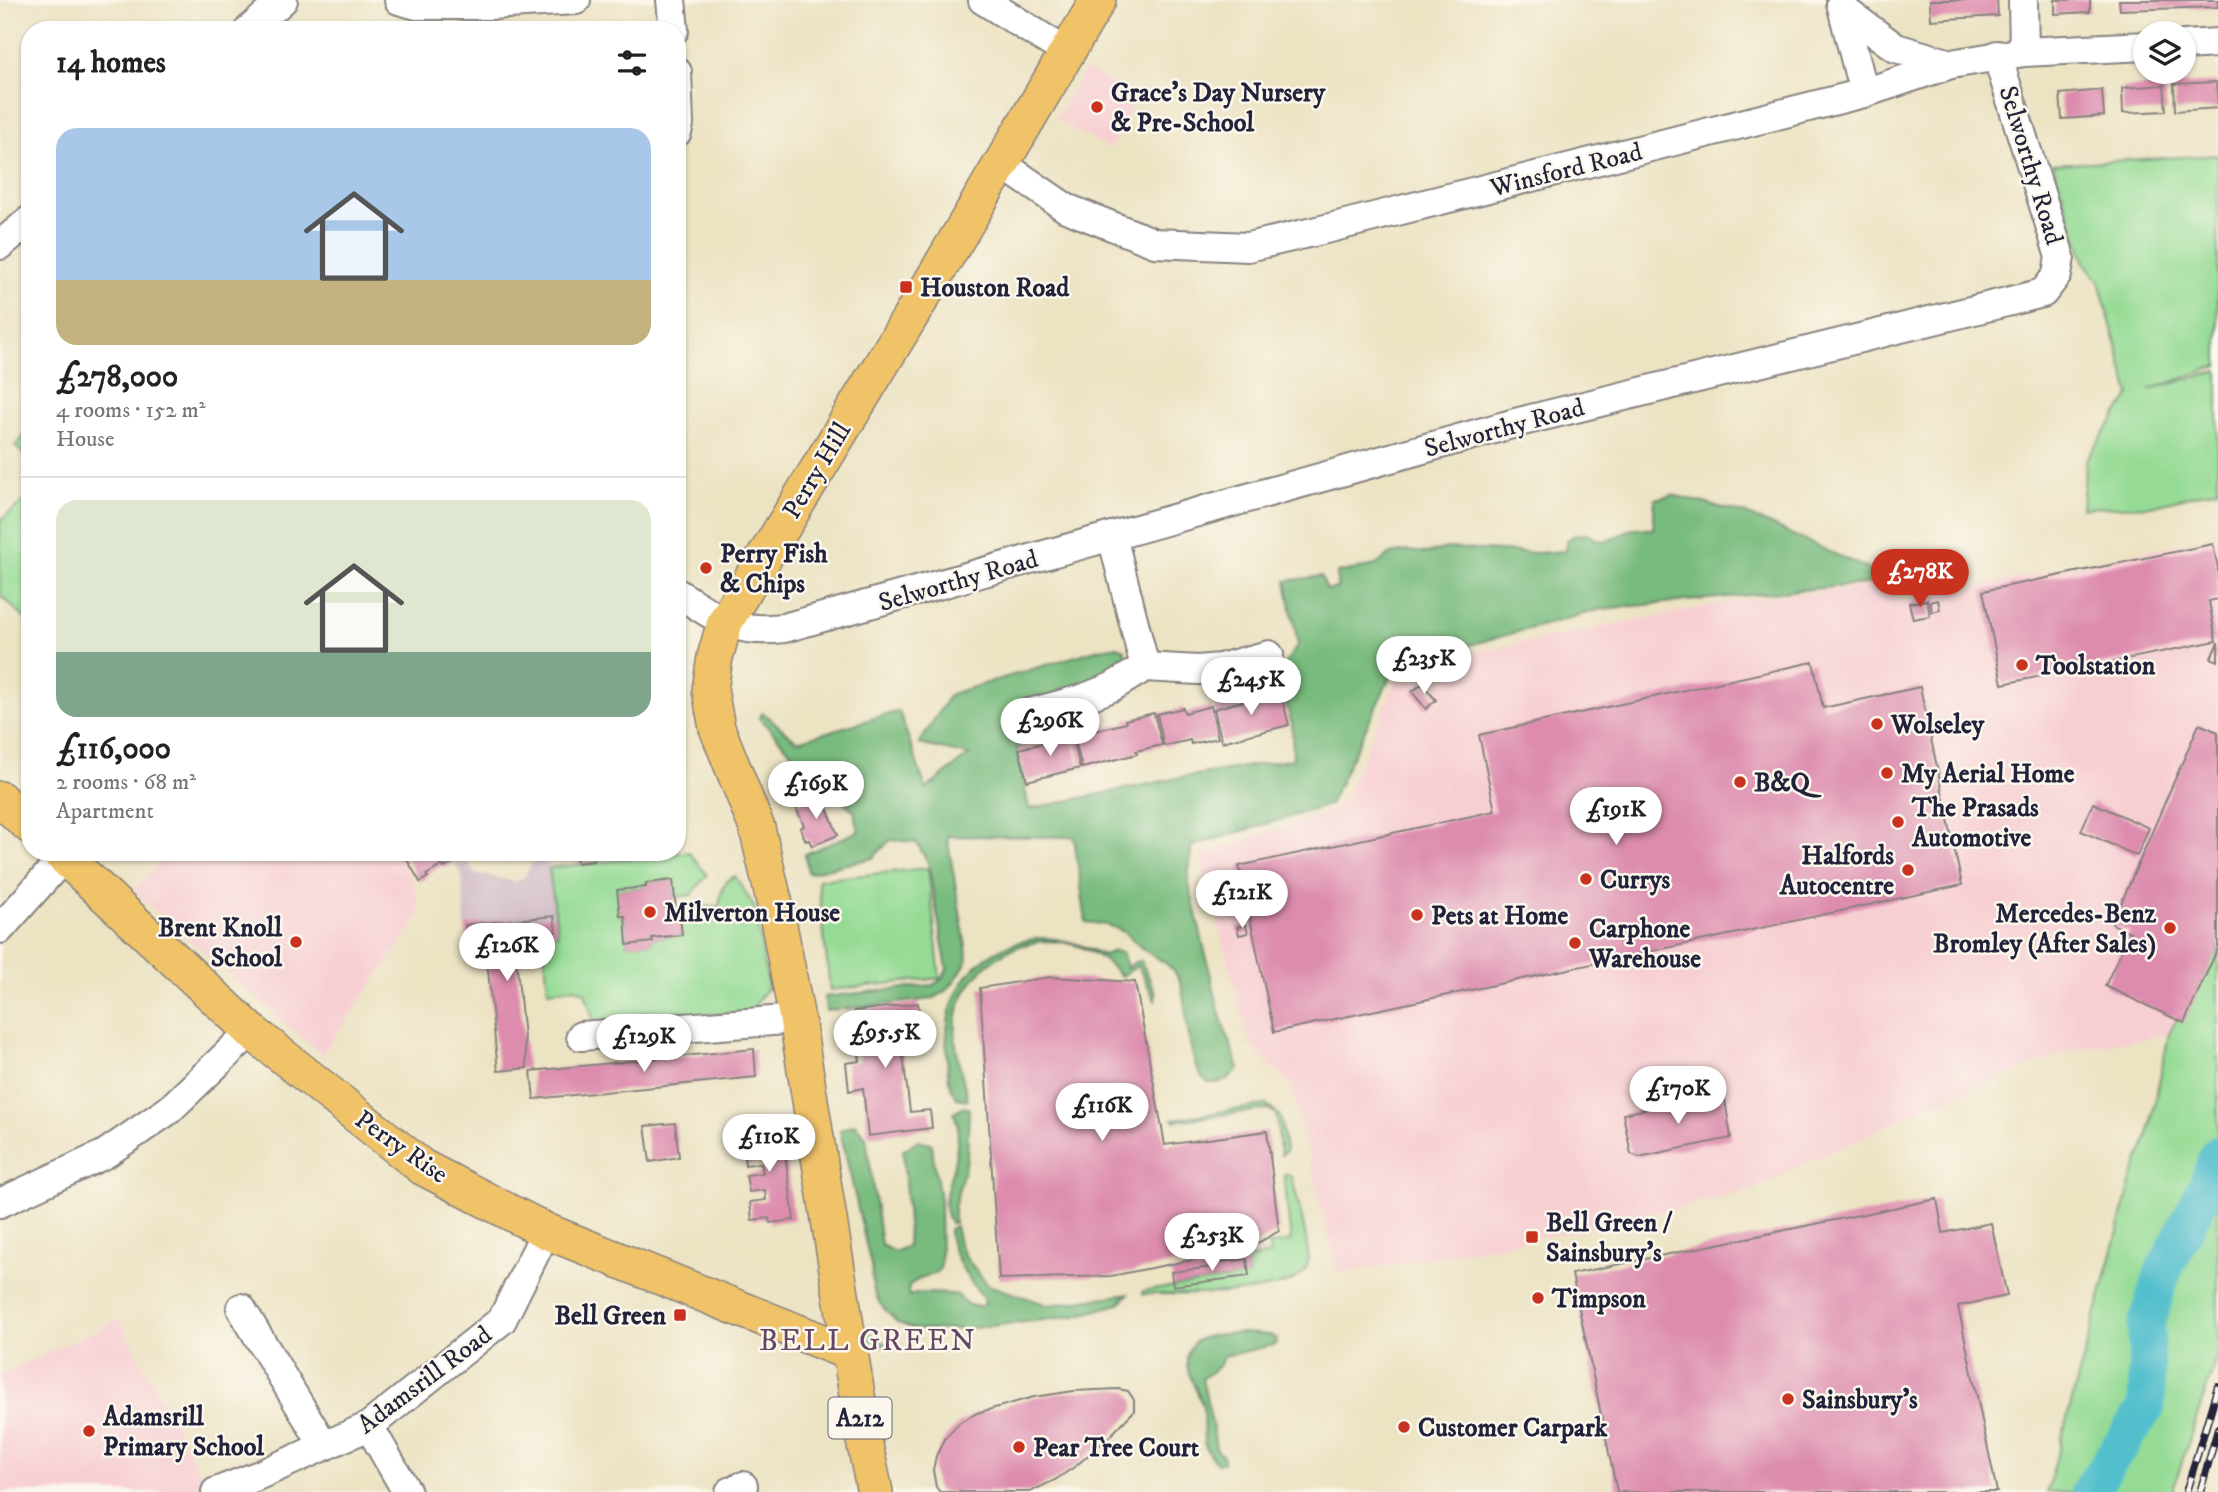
<!DOCTYPE html>
<html lang="en">
<head>
<meta charset="utf-8">
<style>
	body { margin:0; font-family:"IM FELL DW Pica",serif; background:#f6f6f6; color:#222; height:100vh; display:flex; flex-direction:column; font-size:26px; white-space:nowrap }
	* { box-sizing:border-box; margin:0 }
	p { font-size:23px; color:#767676 }
	.icon { flex:none; width:38px; height:38px; fill:none; stroke:currentColor; stroke-width:2; stroke-linecap:round; stroke-linejoin:round }
	.map { position:relative; flex:1; overflow:hidden }
	.drawer { position:absolute; left:21px; top:21px; width:665px; height:840px; display:flex; flex-direction:column; background:#fff; border-radius:28px; box-shadow:0 2px 5px #0004 }
	.drawer>* { flex:none }
	.fabs { position:absolute; left:2133px; top:21px; display:grid; gap:14px }
	.fabs a { display:grid; place-items:center; width:63px; height:63px; border-radius:50%; background:#fff; box-shadow:0 2px 5px #0004; font-size:35px }
	.price { position:absolute; translate:-50% -60px; padding:0 16px; border-radius:24px; background:#fff; color:#222; font-size:23px; line-height:46px; filter:drop-shadow(0 2px 4px #0008) }
	.price::after { content:''; position:absolute; left:50%; top:42px; width:21px; height:16px; margin-left:-10px; background:inherit; clip-path:polygon(0 0,100% 0,50% 100%) }
	.price.on { background:#c8321e; color:#fff }
	ul { padding:0; list-style:none }
	li { display:grid; align-content:center; gap:14px; height:371px; padding:0 35px }
	li+li { border-top:2px solid #e0e0e0 }
	li span { display:grid; place-items:center; height:217px; border-radius:21px; color:#555 }
	li>.icon { margin-inline-start:auto }
	span .icon { width:126px; height:126px; fill:#fffc; stroke-width:1 }
	li b { font-size:30px }
	h2 { display:flex; justify-content:space-between; align-items:center; height:84px; padding:0 35px; font-size:30px }
	.map>svg:first-child { display:block }
</style>
</head>
<body>
<div class="map">
<svg width="2218" height="1492" viewBox="0 0 2218 1492">
	<rect width="100%" height="100%" fill="#fbf7ec"/>
	<filter id="ink" filterUnits="userSpaceOnUse"><feTurbulence type="fractalNoise" baseFrequency=".0143" numOctaves="2"/><feDisplacementMap in="SourceGraphic" scale="14" xChannelSelector="R" yChannelSelector="G"/><feConvolveMatrix kernelMatrix="1 2 1 2 8 2 1 2 1" color-interpolation-filters="sRGB"/></filter>
	<filter id="wash" filterUnits="userSpaceOnUse"><feTurbulence type="fractalNoise" baseFrequency=".00686" numOctaves="4" result="noise"/><feDisplacementMap in="SourceGraphic" scale="28" xChannelSelector="R" yChannelSelector="G"/><feGaussianBlur stdDeviation="1.57" result="paint"/><feColorMatrix in="noise" values="0 0 0 0 0 0 0 0 0 0 0 0 0 0 0 0 0 1.4 0 .05"/><feComposite in="paint" operator="in"/></filter>
	<g filter="url(#wash)">
		<rect width="100%" height="100%" fill="#ece3c3"/>
		<g fill="#f7cfd3">
			<path d="M1085,69L1137,95L1111,149L1055,119Z"/>
			<path d="M2218,536V933L2169,1034L2071,1051L1928,1106L1746,1192L1577,1231L1338,1274L1291,1086L1250,1045L1200,856L1334,810L1346,796L1393,686L1411,669L1441,659L1740,600L1870,586L1890,591L1902,602Z"/>
			<path d="M167,852H398L415,885L420,916L322,1055L133,891Z"/>
			<path d="M119,1319L208,1487L199,1492H0V1375Z"/>
		</g>
		<path fill="#d2bdc7" d="M449,852H462L474,873L515,882L524,877L538,853L548,866L554,916L465,925L462,877Z"/>
		<g fill="#96db95" stroke="#5c7e68" stroke-width="2">
			<path d="M2218,155V366L2148,390L2218,371V489L2151,506L2082,508L2086,460L2130,395L2099,281L2085,263L2053,164Z"/>
			<path d="M30,431V460L15,446Z"/>
			<path d="M30,496V623L0,595V521Z"/>
			<path d="M689,852L707,875L691,895L675,897L672,880L646,883V887L618,890L620,916H625L627,944L652,942V938L682,935L679,909L719,906C722,892 721,883 735,876L755,908L768,986L751,1011L597,1025L593,1018L585,993L576,988L548,991L543,936L558,934L549,868Z"/>
			<path d="M928,868L940,978L830,990L818,880Z"/>
			<path d="M2218,933V1353L2172,1492H2047L2132,1180L2148,1135L2169,1034Z"/>
			<path d="M1266,1105L1280,1116L1286,1151L1281,1155L1276,1114L1268,1109L1175,1121L1173,1119Z"/>
			<path d="M1288,1174L1292,1177C1296,1197 1312,1249 1307,1266C1298,1299 1172,1294 1143,1294V1291L1249,1276L1247,1259L1270,1255L1269,1245L1291,1241L1284,1175Z"/>
			<path d="M852,1321L888,1345L857,1348Z"/>
		</g>
		<g fill="#78bb7e" stroke="#4d6e5c" stroke-width="2">
			<path d="M1673,495L1746,514L1895,581L1602,609L1396,665L1329,805L1192,846L1188,880L1220,1015L1239,1069C1182,1124 1191,1002 1179,979C1171,964 1160,960 1147,952C1138,946 1131,937 1122,931C1111,925 1099,923 1086,922L1074,837L947,836L968,959C958,977 950,991 932,999L826,1011L824,997L933,985L943,978L947,969L928,862L916,842L890,840L873,858L808,873L805,854L859,831L854,811L813,775L759,718L763,713L797,741L899,711L926,789L969,755L919,744L950,694L1099,649L1118,646L1124,649L1126,655L1121,663L1097,684L1019,707L1026,743L1017,749L1029,809L1178,778L1293,759L1292,724L1281,688L1277,685V674L1298,645L1286,581L1321,576L1327,590L1337,588V573L1376,565L1391,554L1407,551L1427,553L1447,548L1537,553L1565,551L1567,540L1575,535L1588,534C1608,549 1612,536 1630,530C1636,527 1646,529 1653,529L1655,499Z"/>
			<path d="M1039,938C1063,938 1082,944 1103,955L1115,951L1123,954L1127,968L1135,962L1141,961L1156,993L1155,1000L1138,966L1121,976C1106,960 1088,947 1067,943C1018,933 967,967 957,1015C951,1042 962,1073 968,1100L957,1098C947,1086 948,1071 947,1056C942,993 974,947 1039,938Z"/>
			<path d="M962,1107L969,1108L967,1158L954,1208V1223H950C940,1206 948,1185 953,1168C956,1155 958,1140 958,1128C958,1122 955,1118 954,1112Z"/>
			<path d="M855,1124L866,1137L881,1245L894,1252L907,1246L908,1224L903,1151L918,1140L931,1143L940,1200L941,1265C938,1275 933,1274 924,1277C919,1278 914,1283 909,1285V1296L919,1293L956,1294L968,1305L980,1307L985,1303C983,1294 977,1290 972,1283C962,1269 949,1247 949,1229L955,1226L959,1244L966,1258L988,1285L1048,1305L1128,1294L1119,1304L1076,1316L965,1329L929,1330L914,1329L898,1323L887,1312L879,1302L873,1289L872,1270L840,1130Z"/>
			<path d="M1242,1333L1270,1335L1277,1339L1275,1345L1223,1356L1220,1365L1202,1379L1212,1423L1216,1448L1224,1458V1463H1218C1197,1447 1206,1431 1203,1408C1200,1393 1187,1378 1187,1362C1185,1332 1222,1334 1242,1333Z"/>
		</g>
		<g fill="none" stroke-linecap="round" stroke-linejoin="round">
			<path stroke="#53bfcd" stroke-width="37" d="M2089,1492L2147,1406L2146,1324L2163,1272L2208,1183L2218,1154"/>
		</g>
		<g id="blocks">
			<g fill="#dd8cae">
				<path d="M1930,0H1997L1998,16L1931,20Z"/>
				<path d="M2055,0H2090V12L2055,14Z"/>
				<path d="M2119,0H2218V7L2120,10Z"/>
				<path d="M2216,82L2218,108L2175,111L2174,84Z"/>
				<path d="M2164,85L2166,111L2123,113L2122,88Z"/>
				<path d="M2102,90L2104,116L2062,119L2060,94Z"/>
				<path d="M2213,544L2218,568V599L2209,601L2216,641L2002,684L1983,591Z"/>
				<path d="M1927,600L1930,616L1913,619L1909,603Z"/>
				<path d="M1938,600L1940,610L1932,612L1930,602Z"/>
				<path d="M2218,642V661L2211,658Z"/>
				<path d="M1813,662L1823,708L1920,687L1962,885L1274,1032L1239,866L1495,811L1479,735Z"/>
				<path d="M1422,684L1436,700L1426,709L1412,692Z"/>
				<path d="M1280,691L1289,725L1222,742L1214,709Z"/>
				<path d="M1211,706L1218,738L1191,744L1190,740L1164,746L1157,714L1183,708L1185,713Z"/>
				<path d="M1154,713L1162,745L1136,751L1137,754L1082,768L1074,736L1126,723L1125,720Z"/>
				<path d="M2199,724L2218,732V948L2184,1023L2105,986L2130,932L2112,924Z"/>
				<path d="M1072,736L1080,768L1027,781L1019,749Z"/>
				<path d="M821,794L838,835L812,846L809,840L806,841L800,828L804,826L795,805Z"/>
				<path d="M2093,803L2149,828L2137,856L2081,831Z"/>
				<path d="M412,852H446L453,863L444,868L443,865L426,875L428,877L420,882L405,856Z"/>
				<path d="M576,852H593L594,861L577,863Z"/>
				<path d="M673,880L676,909H679L682,935L652,938L653,942L627,945L625,916H620L617,890L646,887V883Z"/>
				<path d="M554,916L556,932L514,937L527,1068L498,1071L485,940L467,942L465,925Z"/>
				<path d="M1246,925L1248,933L1239,935L1237,927Z"/>
				<path d="M1050,977L1135,982L1165,1145L1267,1131L1279,1231L1247,1249L1111,1276L999,1279L980,988Z"/>
				<path d="M918,1003L920,1024L900,1026L901,1039L910,1112L930,1110L932,1128L868,1136L863,1088L849,1091L846,1063L860,1061L854,1011Z"/>
				<path d="M754,1049L756,1077L534,1099L531,1071Z"/>
				<path d="M1724,1093L1731,1138L1639,1157L1631,1154L1623,1114Z"/>
				<path d="M675,1123L679,1157L650,1162L645,1126Z"/>
				<path d="M781,1123L794,1220L770,1223L769,1218L752,1220L750,1202L766,1200L765,1190L749,1192L746,1175L763,1173L761,1163L745,1165L743,1147L759,1145L758,1135L742,1138L740,1128Z"/>
				<path d="M1937,1199L1943,1233L1991,1223L2007,1296L1958,1306L1997,1492H1617L1572,1274Z"/>
				<path d="M1247,1259L1249,1276L1173,1286L1171,1272L1213,1267V1263Z"/>
				<path d="M1118,1389L1128,1391L1134,1400V1411L1111,1435L1076,1466L1055,1480L1030,1492H940L936,1487L933,1470L936,1456L944,1439L959,1423L977,1413L1034,1397L1074,1391Z"/>
			</g>
		</g>
	</g>
	<g filter="url(#ink)">
		<use href="#blocks" fill-opacity="0" stroke="#87827f" stroke-width="2"/>
		<g fill="none" stroke-linecap="round" stroke-linejoin="round">
			<g stroke="#87827f" stroke-width="32">
				<g id="minor">
					<path d="M399,0L417,5H490L576,0"/>
					<path d="M671,0L674,30"/>
					<path d="M983,0L1066,52"/>
					<path d="M2023,0L2024,52"/>
					<path d="M1841,3L1864,93"/>
					<path d="M1844,10L1896,48L1951,64"/>
					<path d="M249,30L283,0"/>
					<path d="M2184,45L2218,43"/>
					<path d="M677,72L679,124L677,132"/>
					<path d="M1002,164L1066,208L1155,243L1248,247L1330,228L1864,93L1951,64L2024,52L2146,46"/>
					<path d="M0,245L30,220"/>
					<path d="M1112,536L1145,667"/>
					<path d="M677,593C719,618 732,634 784,628L1519,422L2043,293L2057,275L2060,257L1997,55"/>
					<path d="M1026,714L1082,699L1112,687L1145,667L1198,670L1220,668L1269,655"/>
					<path d="M0,929L64,857"/>
					<path d="M581,1036L797,1019"/>
					<path d="M0,1203L105,1154L169,1110L251,1031"/>
					<path d="M241,1308L324,1446"/>
					<path d="M369,1426L407,1492"/>
					<path d="M216,1492L257,1476L369,1426L502,1320L546,1231"/>
					<path d="M730,1492L743,1486"/>
				</g>
			</g>
			<g stroke="#87827f" stroke-width="38">
				<g id="major">
					<path d="M0,799L30,826"/>
					<path d="M59,852L251,1031L422,1167L546,1231L850,1353"/>
					<path d="M875,1492L865,1445L797,1019L776,909L757,828L717,728L710,690L715,657L725,622L932,281L1098,0"/>
				</g>
			</g>
			<use href="#minor" stroke="#fff" stroke-width="28"/>
			<use href="#major" stroke="#f0c369" stroke-width="35"/>
			<g stroke="#22223b" stroke-width="8">
				<g id="rail">
					<path d="M2186,1492L2218,1386"/>
					<path d="M2200,1492L2218,1429"/>
				</g>
			</g>
			<use href="#rail" stroke="#fbf7ec" stroke-width="5" stroke-dasharray="16" stroke-linecap="butt"/>
		</g>
	</g>
	<g fill="#c8321e" stroke="#fbf7ec" stroke-width="2.5">
		<circle cx="1097" cy="107" r="7"/>
		<rect x="899" y="280" width="14" height="14" rx="3.5"/>
		<circle cx="706" cy="568" r="7"/>
		<circle cx="2022" cy="665" r="7"/>
		<circle cx="1877" cy="724" r="7"/>
		<circle cx="1887" cy="773" r="7"/>
		<circle cx="1740" cy="782" r="7"/>
		<circle cx="1898" cy="822" r="7"/>
		<circle cx="1908" cy="870" r="7"/>
		<circle cx="1586" cy="879" r="7"/>
		<circle cx="650" cy="912" r="7"/>
		<circle cx="1417" cy="915" r="7"/>
		<circle cx="2170" cy="928" r="7"/>
		<circle cx="296" cy="942" r="7"/>
		<circle cx="1575" cy="943" r="7"/>
		<rect x="1525" y="1230" width="14" height="14" rx="3.5"/>
		<circle cx="1538" cy="1298" r="7"/>
		<rect x="673" y="1308" width="14" height="14" rx="3.5"/>
		<circle cx="1788" cy="1399" r="7"/>
		<circle cx="1404" cy="1427" r="7"/>
		<circle cx="89" cy="1431" r="7"/>
		<circle cx="1019" cy="1447" r="7"/>
	</g>
	<g text-anchor="middle" stroke-width="5" stroke-linejoin="round" paint-order="stroke">
		<rect fill="#fbf7ec" stroke="#636270" stroke-width="2" x="828.5" y="1397.5" width="63" height="41" rx="5"/>
		<g font-size="24" font-weight="bold" fill="#22223b">
			<text x="860" y="1426">A212</text>
		</g>
		<g font-size="26" font-weight="bold" fill="#22223b" stroke="#fbf7ec" text-anchor="start">
			<text x="1111" y="101">Grace’s Day Nursery<tspan x="1111" dy="30">&amp; Pre-School</tspan></text>
			<text x="920" y="296">Houston Road</text>
			<text x="720" y="562">Perry Fish<tspan x="720" dy="30">&amp; Chips</tspan></text>
			<text x="2036" y="674">Toolstation</text>
			<text x="1891" y="733">Wolseley</text>
			<text x="1901" y="782">My Aerial Home</text>
			<text x="1754" y="791">B&amp;Q</text>
			<text x="1912" y="816">The Prasads<tspan x="1912" dy="30">Automotive</tspan></text>
			<text x="1894" y="864" text-anchor="end">Halfords<tspan x="1894" dy="30">Autocentre</tspan></text>
			<text x="1600" y="888">Currys</text>
			<text x="664" y="921">Milverton House</text>
			<text x="2156" y="922" text-anchor="end">Mercedes-Benz<tspan x="2156" dy="30">Bromley (After Sales)</tspan></text>
			<text x="1431" y="924">Pets at Home</text>
			<text x="282" y="936" text-anchor="end">Brent Knoll<tspan x="282" dy="30">School</tspan></text>
			<text x="1589" y="937">Carphone<tspan x="1589" dy="30">Warehouse</tspan></text>
			<text x="1546" y="1231">Bell Green /<tspan x="1546" dy="30">Sainsbury's</tspan></text>
			<text x="1552" y="1307">Timpson</text>
			<text x="666" y="1324" text-anchor="end">Bell Green</text>
			<text x="1802" y="1408">Sainsbury's</text>
			<text x="103" y="1425">Adamsrill<tspan x="103" dy="30">Primary School</tspan></text>
			<text x="1418" y="1436">Customer Carpark</text>
			<text x="1033" y="1456">Pear Tree Court</text>
		</g>
		<g font-size="26" fill="#22223b" stroke="#fbf7ec">
			<text transform="translate(2032 165) rotate(73)" y="9">Selworthy Road</text>
			<text transform="translate(1566 169) rotate(-14)" y="9">Winsford Road</text>
			<text transform="translate(1504 427) rotate(-15)" y="9">Selworthy Road</text>
			<text transform="translate(816 470) rotate(-59)" y="9">Perry Hill</text>
			<text transform="translate(958 580) rotate(-16)" y="9">Selworthy Road</text>
			<text transform="translate(402 1146) rotate(35)" y="9">Perry Rise</text>
			<text transform="translate(424 1379) rotate(-37)" y="9">Adamsrill Road</text>
		</g>
		<g font-size="30" letter-spacing="2" fill="#634763" stroke="#fbf7ec">
			<text x="868" y="1350">BELL GREEN</text>
		</g>
	</g>
</svg>
<div class="fabs">
<a><svg class="icon" aria-label="layers" viewBox="0 0 24 24"><path d="M12 4l9 5-9 5-9-5zM3 14l9 5 9-5"/></svg></a>
</div>
<b class="price on" style="left:1920px;top:609px">£278K</b>
<b class="price" style="left:1424px;top:696px">£235K</b>
<b class="price" style="left:1251px;top:717px">£245K</b>
<b class="price" style="left:1050px;top:758px">£296K</b>
<b class="price" style="left:816px;top:821px">£169K</b>
<b class="price" style="left:1616px;top:847px">£191K</b>
<b class="price" style="left:1242px;top:930px">£121K</b>
<b class="price" style="left:507px;top:983px">£126K</b>
<b class="price" style="left:885px;top:1070px">£95.5K</b>
<b class="price" style="left:644px;top:1074px">£129K</b>
<b class="price" style="left:1678px;top:1126px">£170K</b>
<b class="price" style="left:1102px;top:1143px">£116K</b>
<b class="price" style="left:769px;top:1174px">£110K</b>
<b class="price" style="left:1212px;top:1273px">£253K</b>
<section class="drawer">
<h2>14 homes<svg class="icon" aria-label="filters" viewBox="0 0 24 24"><path d="M4 7h16M4 17h16"/><circle cx="9" cy="7" r="2"/><circle cx="15" cy="17" r="2"/></svg></h2>
<ul>
<li><span style="background:linear-gradient(#a9c7e8 70%,#c2b280 0)"><svg class="icon" aria-label="home" viewBox="0 0 24 24"><path d="M3 11l9-7 9 7M6 9v11h12V9"/></svg></span><div><b>£278,000</b><p>4 rooms · 152 m²</p><p>House</p></div></li>
<li><span style="background:linear-gradient(#dfe7d0 70%,#7fa58c 0)"><svg class="icon" aria-label="home" viewBox="0 0 24 24"><path d="M3 11l9-7 9 7M6 9v11h12V9"/></svg></span><div><b>£116,000</b><p>2 rooms · 68 m²</p><p>Apartment</p></div></li>
</ul>
</section>
</div>
</body>
</html>
